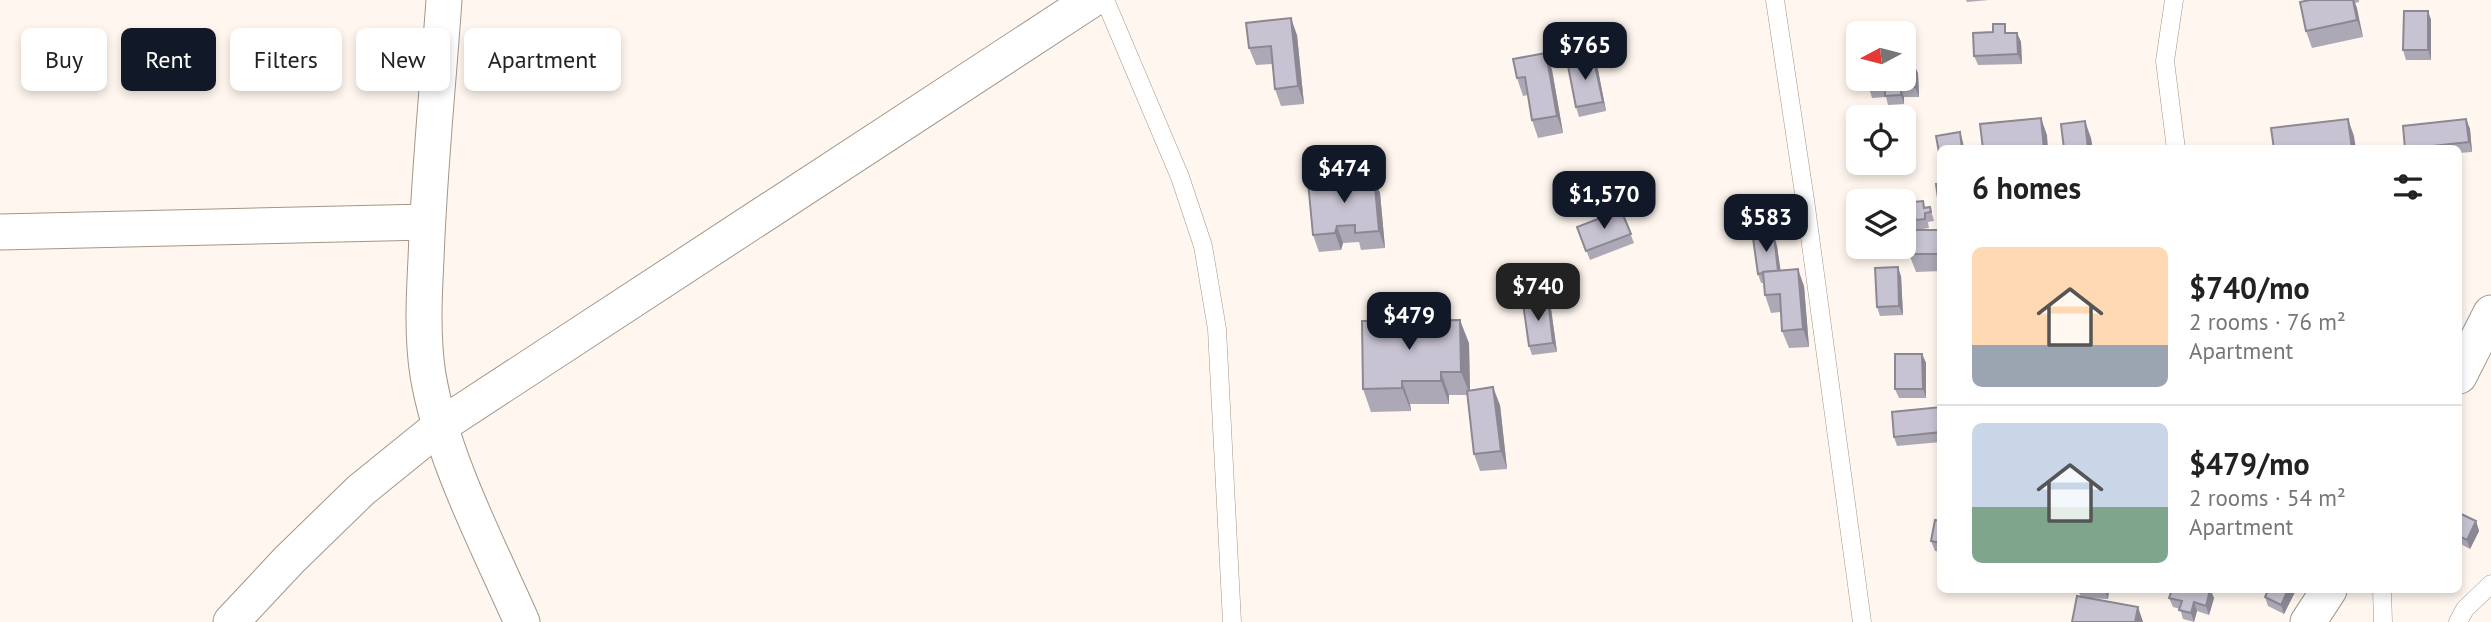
<!DOCTYPE html>
<html lang="en">
<head>
<meta charset="utf-8">
<style>
	body { margin:0; font-family:"PT Sans",sans-serif; background:#f2f2f2; color:#222; height:100vh; display:flex; flex-direction:column; font-size:26px; white-space:nowrap }
	* { box-sizing:border-box; margin:0 }
	p { font-size:23px; color:#767676 }
	.icon { flex:none; width:38px; height:38px; fill:none; stroke:currentColor; stroke-width:2; stroke-linecap:round; stroke-linejoin:round }
	.map { position:relative; flex:1; overflow:hidden }
	.panel { position:absolute; left:1937px; top:145px; width:525px; height:448px; display:flex; flex-direction:column; background:#fff; border-radius:10px; box-shadow:0 4px 10px #0003 }
	.panel>* { flex:none }
	.hud { position:absolute; left:21px; top:28px; width:665px; height:63px; display:flex; gap:14px }
	.needle { width:46px; rotate:263deg }
	.controls { position:absolute; left:1846px; top:21px; display:grid; gap:14px }
	.controls a { display:grid; place-items:center; width:70px; height:70px; border-radius:10px; background:#fff; box-shadow:0 4px 10px #0003; font-size:35px }
	.price { position:absolute; translate:-50% -60px; padding:0 16px; border-radius:14px; background:#111827; color:#fff; font-size:23px; line-height:46px; filter:drop-shadow(0 2px 4px #0008) }
	.price::after { content:''; position:absolute; left:50%; top:42px; width:21px; height:16px; margin-left:-10px; background:inherit; clip-path:polygon(0 0,100% 0,50% 100%) }
	.price.on { background:#222; color:#fff }
	ul { padding:0; list-style:none }
	li { display:flex; align-items:center; gap:21px; height:175px; padding:0 35px }
	li+li { border-top:2px solid #e0e0e0 }
	li span { display:grid; place-items:center; flex:none; width:196px; height:140px; border-radius:10px; color:#555 }
	li>.icon { margin-inline-start:auto }
	span .icon { width:84px; height:84px; fill:#fffc; stroke-width:1 }
	li b { font-size:30px }
	h2 { display:flex; justify-content:space-between; align-items:center; height:84px; padding:0 35px; font-size:30px }
	.chip { padding:0 24px; border-radius:10px; background:#fff; box-shadow:0 4px 10px #0003; font-size:24px; line-height:63px }
	.chip.on { background:#111827; color:#fff }
	.map>svg:first-child { display:block }
</style>
</head>
<body>
<div class="map">
<svg width="2491" height="622" viewBox="0 0 2491 622">
	<rect width="100%" height="100%" fill="#fff7ef"/>
	<g fill="none" stroke-linecap="round" stroke-linejoin="round">
		<g stroke="#a2968a" stroke-width="19">
			<g id="lane">
				<path d="M1105,0L1180,177L1203,246L1217,329L1232,622"/>
				<path d="M1775,0L1805,200L1862,622"/>
				<path d="M2174,0L2165,61L2176,149"/>
				<path d="M2382,590L2383,622"/>
				<path d="M2458,622L2465,609L2491,584"/>
			</g>
		</g>
		<g stroke="#a2968a" stroke-width="37">
			<g id="street">
				<path d="M444,0C438,86 429,172 426,259C424,297 422,337 428,375C442,458 488,545 522,622"/>
				<path d="M0,232L427,222"/>
				<path d="M2459,376L2491,313"/>
				<path d="M231,622L289,560L361,490L440,426L1091,0"/>
				<path d="M2308,622L2329,590"/>
			</g>
		</g>
		<use href="#lane" stroke="#fff" stroke-width="18"/>
		<use href="#street" stroke="#fff" stroke-width="35"/>
	</g>
	<g fill="#aca8b5">
		<path d="M1966,0H1989L1967,2Z"/>
		<path d="M2310,0H2359V2L2355,3L2363,37L2312,48L2306,31Z"/>
		<path d="M2428,11L2431,20V60H2406L2403,50Z"/>
		<path d="M2009,33H2017L2021,42L2022,64L1978,65L1974,56Z"/>
		<path d="M1297,35L1304,104L1281,106L1275,89L1272,64L1256,65L1249,48Z"/>
		<path d="M1546,53L1552,70L1563,133L1538,138L1532,120L1528,95L1523,96L1517,78Z"/>
		<path d="M1593,56L1597,65L1606,111L1579,117L1576,107Z"/>
		<path d="M1918,73L1919,97H1904V104L1888,105L1886,97L1872,98L1869,88Z"/>
		<path d="M2466,119L2470,129L2472,152L2459,153V149H2405Z"/>
		<path d="M1380,193L1385,248L1361,250L1359,242L1343,243L1341,250L1319,252L1313,235Z"/>
		<path d="M1930,207L1934,221L1928,222L1929,228L1917,230H1941V271L1916,272L1909,254L1910,230L1907,221L1926,208Z"/>
		<path d="M1621,210L1634,243L1590,260L1577,227Z"/>
		<path d="M1777,246L1780,270L1804,286L1809,347L1789,348L1782,331L1781,312L1771,313L1765,295L1764,283H1761L1758,274Z"/>
		<path d="M1901,276L1903,315L1880,316L1877,307Z"/>
		<path d="M1551,309L1557,352L1532,355L1529,346Z"/>
		<path d="M1469,343L1470,390L1500,405L1507,469L1480,471L1474,454L1467,395H1449V404H1410L1411,411L1371,412L1363,389Z"/>
		<path d="M1922,354L1926,363V398H1899L1895,389Z"/>
		<path d="M1941,407V442L1897,446L1894,437Z"/>
		<path d="M2459,513L2476,521L2479,531L2470,549L2459,543Z"/>
		<path d="M1941,521V552L1935,551L1931,541Z"/>
		<path d="M2078,590H2109L2108,599L2087,598L2138,607L2143,622H2072L2081,597Z"/>
		<path d="M2172,590H2211L2214,598L2209,615L2197,611L2194,622L2183,619L2180,609L2173,607L2169,598Z"/>
		<path d="M2268,590H2294L2295,592L2284,614L2268,606L2265,597Z"/>
	</g>
	<g fill="#8c8893">
		<path d="M2353,0H2354L2357,8L2363,37L2357,20Z"/>
		<path d="M2428,11L2431,20V60L2428,50Z"/>
		<path d="M1291,18L1297,35L1304,104L1298,86Z"/>
		<path d="M2017,33L2021,42L2022,64L2018,54Z"/>
		<path d="M1546,53L1552,70L1563,133L1557,116Z"/>
		<path d="M1593,56L1597,65L1606,111L1603,102Z"/>
		<path d="M1914,64L1918,73L1919,97L1915,87Z"/>
		<path d="M1901,88L1904,97V104L1901,95Z"/>
		<path d="M2041,118L2047,135L2048,149H2044Z"/>
		<path d="M2348,119L2354,136L2356,149H2352Z"/>
		<path d="M2466,119L2470,129L2472,152L2469,142Z"/>
		<path d="M2085,121L2091,138L2093,149H2088Z"/>
		<path d="M1960,132L1963,142L1964,149H1962Z"/>
		<path d="M1374,176L1380,193L1385,248L1379,231Z"/>
		<path d="M1337,226L1343,243L1341,250L1335,233Z"/>
		<path d="M1774,236L1777,246L1782,280L1778,271Z"/>
		<path d="M1898,267L1901,276L1903,315L1899,306Z"/>
		<path d="M1798,269L1804,286L1809,347L1803,329Z"/>
		<path d="M1548,300L1551,309L1557,352L1553,343Z"/>
		<path d="M1460,320L1469,343L1470,395L1461,372Z"/>
		<path d="M1922,354L1926,363V398L1923,389Z"/>
		<path d="M1441,372L1449,395V404L1441,381Z"/>
		<path d="M1402,381L1410,404L1411,411L1402,388Z"/>
		<path d="M1493,387L1500,405L1507,469L1501,451Z"/>
		<path d="M2476,521L2479,531L2470,549L2467,540Z"/>
		<path d="M2105,590H2109L2108,599Z"/>
		<path d="M2210,590L2214,598L2209,615L2206,606Z"/>
		<path d="M2288,590H2294L2295,592L2284,614L2281,605Z"/>
		<path d="M2194,602L2197,611L2194,622L2191,613Z"/>
		<path d="M2138,607L2143,622H2135Z"/>
	</g>
	<g fill="#c8c3d2" stroke="#8c8893" stroke-width="2">
		<path d="M2310,0H2353L2357,20L2306,31L2300,2Z"/>
		<path d="M2404,11H2428V50H2403Z"/>
		<path d="M1291,18L1298,86L1275,89L1271,46L1249,48L1246,23Z"/>
		<path d="M1993,24H2005V33H2017L2018,54L1974,56L1973,33L1993,32Z"/>
		<path d="M1546,53L1557,116L1532,120L1525,77L1517,78L1513,59Z"/>
		<path d="M1593,56L1603,102L1576,107L1567,61Z"/>
		<path d="M1904,64H1914L1915,87L1901,88V95L1885,96V88H1869V79H1904Z"/>
		<path d="M2041,118L2044,149H1983L1980,124Z"/>
		<path d="M2348,119L2352,149H2274L2271,128Z"/>
		<path d="M2466,119L2469,142L2405,149L2403,126Z"/>
		<path d="M2085,121L2088,149H2064L2061,124Z"/>
		<path d="M1960,132L1962,149H1941V158H1940L1936,136Z"/>
		<path d="M1374,176L1379,231L1355,233V225L1337,226L1335,233L1313,235L1308,182Z"/>
		<path d="M1936,184H1941V212H1940Z"/>
		<path d="M1876,197V201H1868V198Z"/>
		<path d="M1923,201L1924,208L1930,207L1931,212L1925,213V219L1907,221L1904,203Z"/>
		<path d="M1621,210L1631,234L1586,251L1577,227Z"/>
		<rect x="1909" y="230" width="32" height="24"/>
		<path d="M1774,236L1778,271L1763,272V273L1758,274L1753,238Z"/>
		<path d="M1898,267L1899,306L1877,307L1875,268Z"/>
		<path d="M1798,269L1803,329L1782,331L1780,294L1765,295L1763,272Z"/>
		<path d="M1548,300L1553,343L1529,346L1523,303Z"/>
		<path d="M1460,320L1461,372H1441V381H1402V388L1363,389L1362,321Z"/>
		<path d="M1895,354H1922L1923,389H1895Z"/>
		<path d="M1493,387L1501,451L1474,454L1467,391Z"/>
		<path d="M1941,407V432L1894,437L1892,412Z"/>
		<path d="M2459,513L2476,521L2467,540L2459,536Z"/>
		<path d="M1935,520L1941,521V543L1931,541Z"/>
		<path d="M2172,590H2210L2206,606L2194,602L2191,613L2179,610L2182,601L2169,598Z"/>
		<path d="M2268,590H2288L2281,605L2265,597Z"/>
		<path d="M2077,596L2138,607L2135,622H2072Z"/>
	</g>
</svg>
<div class="controls">
<a><svg class="needle" viewBox="-14 -14 28 28"><path d="M0-13l5 13h-10z" fill="#e53935"/><path d="M0 13l5-13h-10z" fill="#767676"/></svg></a>
<a><svg class="icon" aria-label="locate" viewBox="0 0 24 24"><circle cx="12" cy="12" r="6"/><path d="M12 2v4M12 18v4M2 12h4M18 12h4"/></svg></a>
<a><svg class="icon" aria-label="layers" viewBox="0 0 24 24"><path d="M12 4l9 5-9 5-9-5zM3 14l9 5 9-5"/></svg></a>
</div>
<b class="price" style="left:1585px;top:82px">$765</b>
<b class="price" style="left:1344px;top:205px">$474</b>
<b class="price" style="left:1604px;top:231px">$1,570</b>
<b class="price" style="left:1766px;top:254px">$583</b>
<b class="price on" style="left:1538px;top:323px">$740</b>
<b class="price" style="left:1409px;top:352px">$479</b>
<div class="hud">
<a class="chip">Buy</a>
<a class="chip on">Rent</a>
<a class="chip">Filters</a>
<a class="chip">New</a>
<a class="chip">Apartment</a>
</div>
<section class="panel">
<h2>6 homes<svg class="icon" aria-label="filters" viewBox="0 0 24 24"><path d="M4 7h16M4 17h16"/><circle cx="9" cy="7" r="2"/><circle cx="15" cy="17" r="2"/></svg></h2>
<ul>
<li><span style="background:linear-gradient(#ffd9b3 70%,#9aa5b1 0)"><svg class="icon" aria-label="home" viewBox="0 0 24 24"><path d="M3 11l9-7 9 7M6 9v11h12V9"/></svg></span><div><b>$740/mo</b><p>2 rooms · 76 m²</p><p>Apartment</p></div></li>
<li><span style="background:linear-gradient(#c9d6e8 60%,#7fa58c 0)"><svg class="icon" aria-label="home" viewBox="0 0 24 24"><path d="M3 11l9-7 9 7M6 9v11h12V9"/></svg></span><div><b>$479/mo</b><p>2 rooms · 54 m²</p><p>Apartment</p></div></li>
</ul>
</section>
</div>
</body>
</html>
